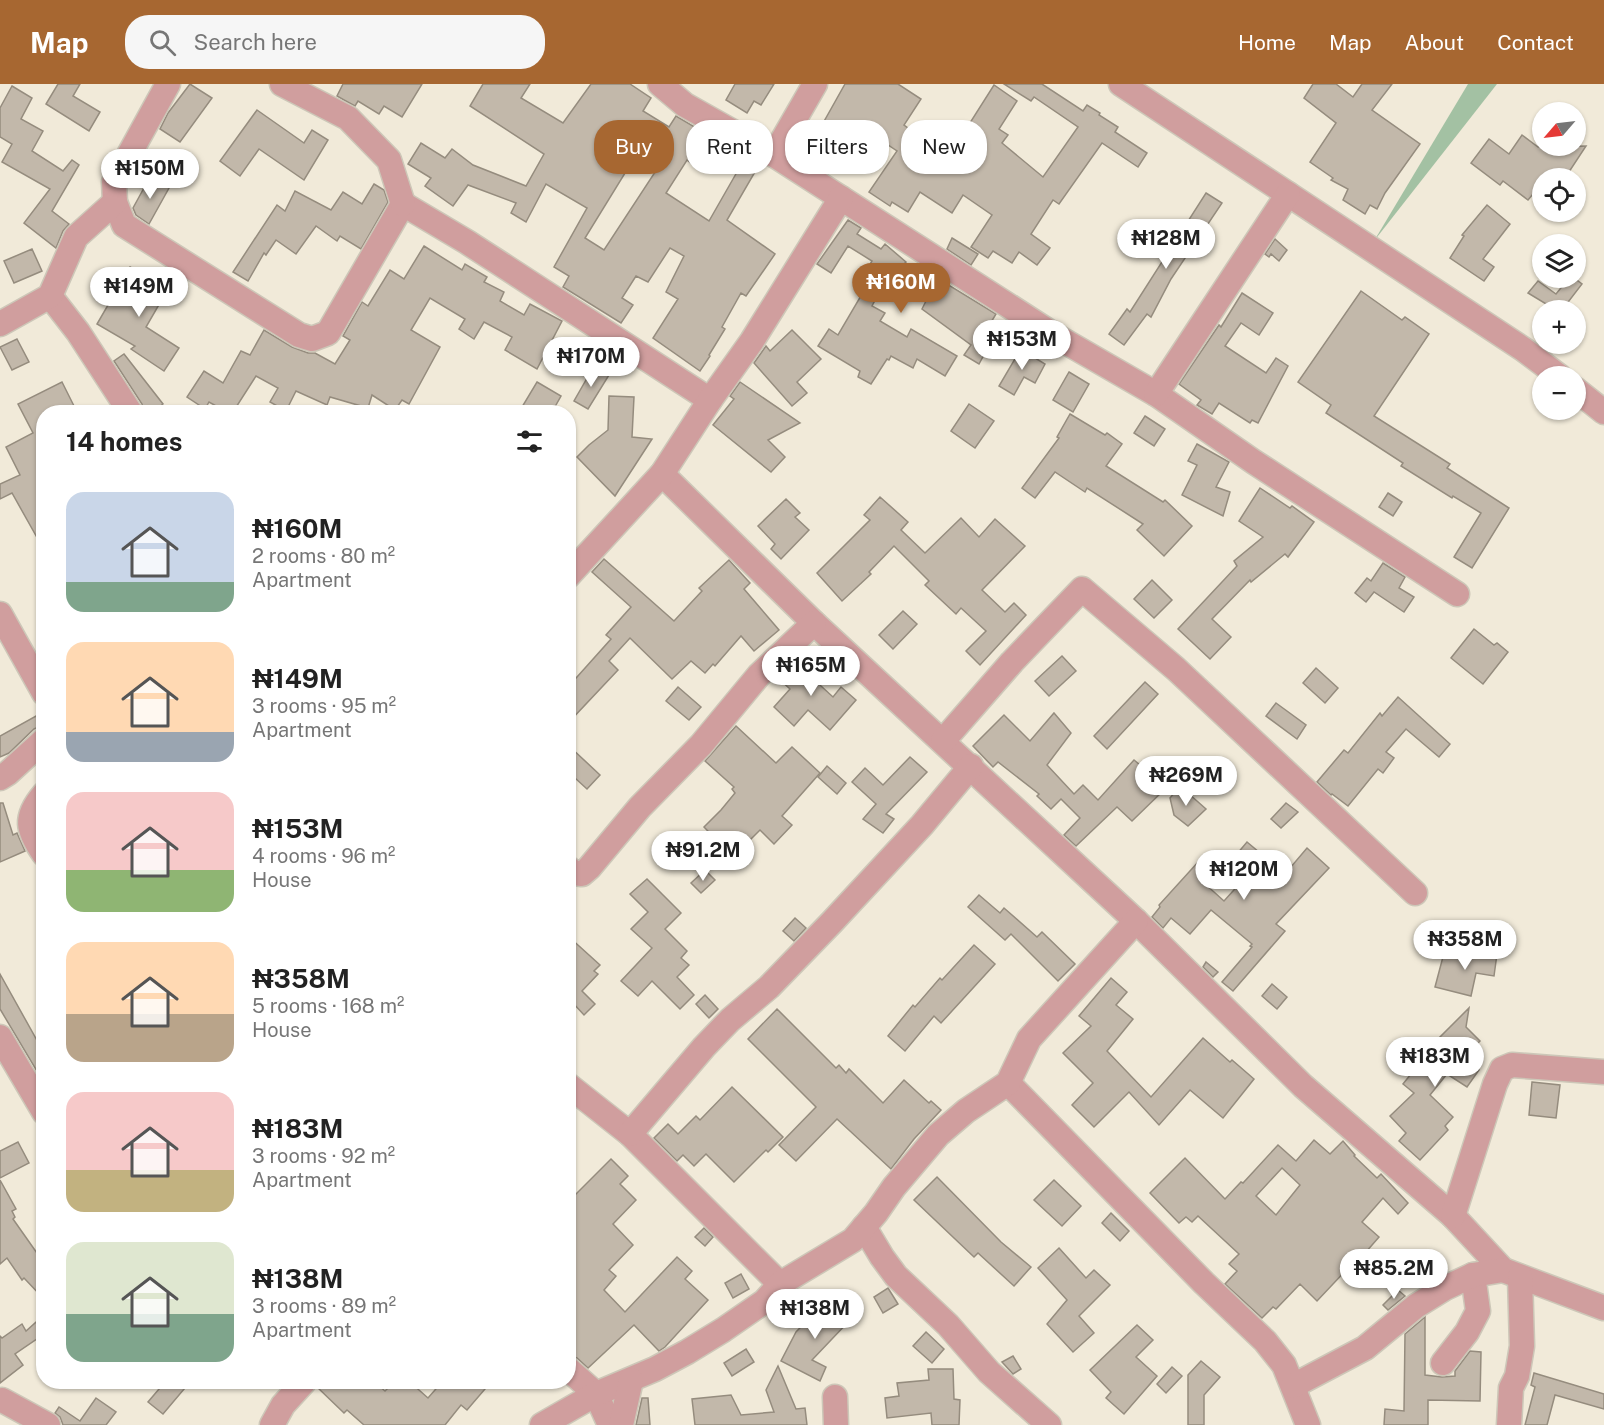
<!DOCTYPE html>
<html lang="en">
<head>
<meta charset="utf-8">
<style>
	body { margin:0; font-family:"Public Sans",sans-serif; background:#f6f6f6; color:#222; height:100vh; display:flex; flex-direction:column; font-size:22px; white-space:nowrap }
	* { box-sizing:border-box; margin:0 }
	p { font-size:20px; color:#767676 }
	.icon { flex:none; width:33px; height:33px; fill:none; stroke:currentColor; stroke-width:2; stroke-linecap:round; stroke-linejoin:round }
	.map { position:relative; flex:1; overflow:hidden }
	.side { position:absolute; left:36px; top:321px; width:540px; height:984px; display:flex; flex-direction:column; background:#fff; border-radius:24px; box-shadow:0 2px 4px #0004 }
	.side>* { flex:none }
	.banner { position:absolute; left:594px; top:36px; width:570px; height:54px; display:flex; gap:12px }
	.needle { width:39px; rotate:242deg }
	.tools { position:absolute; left:1532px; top:18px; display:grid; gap:12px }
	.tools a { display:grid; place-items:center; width:54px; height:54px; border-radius:50%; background:#fff; box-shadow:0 2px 4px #0004; font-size:30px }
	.price { position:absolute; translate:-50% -51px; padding:0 14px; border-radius:21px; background:#fff; color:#222; font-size:20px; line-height:39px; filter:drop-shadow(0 2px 3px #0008) }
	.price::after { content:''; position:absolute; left:50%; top:36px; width:18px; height:14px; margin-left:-9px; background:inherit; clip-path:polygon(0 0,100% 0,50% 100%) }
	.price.current { background:#a76731; color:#fff }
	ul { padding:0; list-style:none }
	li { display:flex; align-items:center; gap:18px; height:150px; padding:0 30px }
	li span { display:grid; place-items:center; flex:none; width:168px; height:120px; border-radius:18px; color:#555 }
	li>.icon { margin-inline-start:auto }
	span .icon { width:72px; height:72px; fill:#fffc; stroke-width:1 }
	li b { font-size:26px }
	h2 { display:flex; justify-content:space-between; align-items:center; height:72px; padding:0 30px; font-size:26px }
	.tag { padding:0 21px; border-radius:24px; background:#fff; box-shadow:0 2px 4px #0004; font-size:21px; line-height:54px }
	.tag.current { background:#a76731; color:#fff }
	header { display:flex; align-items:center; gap:36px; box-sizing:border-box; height:84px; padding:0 30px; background:#a76731; color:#fff }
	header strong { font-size:28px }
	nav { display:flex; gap:33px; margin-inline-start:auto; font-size:21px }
	.search { width:420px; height:54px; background:#f6f6f6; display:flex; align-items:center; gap:15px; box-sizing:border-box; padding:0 21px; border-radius:24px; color:#767676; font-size:22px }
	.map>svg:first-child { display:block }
</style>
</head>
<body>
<header>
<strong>Map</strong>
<div class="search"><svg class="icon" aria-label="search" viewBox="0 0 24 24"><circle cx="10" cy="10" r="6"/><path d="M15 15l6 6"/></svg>Search here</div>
<nav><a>Home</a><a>Map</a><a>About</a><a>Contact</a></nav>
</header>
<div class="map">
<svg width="1604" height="1341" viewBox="0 0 1604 1341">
	<rect width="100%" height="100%" fill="#f1ead9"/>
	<path fill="#a3c1a3" d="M1468,0H1497L1374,157Z"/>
	<g fill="#c2b8aa" stroke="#958c7e" stroke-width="1.5" fill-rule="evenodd">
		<path d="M58,0H80L73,12L100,28L89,47L46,20Z"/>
		<path d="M190,0L212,14L180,58L160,45L168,29Z"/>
		<path d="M343,0H422L402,33L384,22L379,30L358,17L355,22L344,16L337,12Z"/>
		<path d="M483,0H530L521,14L563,39L591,0H630L651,14L643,27L669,43L676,32L759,81L727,136L775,170L746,212L741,209L722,243L725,245L709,271L710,272L700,287L653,254L678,215L666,208L684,172L670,164L648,198L636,192L622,214L633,221L621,239L563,203L569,192L554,183L587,124L546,100L526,138L511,129L516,119L468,101L453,122L425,102L431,94L408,80L421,59L445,74L452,65L473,81L526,102L544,70L470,22ZM641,63L663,76L604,166L585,154ZM710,70L737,88L709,137L666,109L687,76L698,85Z"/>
		<path d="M735,0H774L761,21L754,17L747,29L726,16Z"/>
		<path d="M845,0H898L921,15L904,41L931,61L934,56L937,58L949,40L963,50L994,1L1017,17L999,45L1008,51L1002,59L1043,93L1078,43L1034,13L1031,17L1004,0H1042L1083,27L1087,21L1100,29L1099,31L1118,43L1115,48L1147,69L1138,83L1102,59L1059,120L1053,116L1031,150L1050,164L1037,181L1019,168L1012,179L993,167L988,174L971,163L992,131L963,111L952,129L920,108L908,128L892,118L890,122L869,108L897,67L852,37L837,63L847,69L834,88L807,71L817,60L813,57Z"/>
		<path d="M1313,0H1336L1353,13L1362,0H1392L1372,26L1420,60L1385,109L1377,125L1370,121L1365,130L1343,116L1348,105L1331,96L1333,94L1310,78L1336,39L1304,14Z"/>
		<path d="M12,2L32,14L21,35L43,47L32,67L63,87L72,76L79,81L52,127L69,140L63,147L56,164L24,139L50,105L2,78L12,60L0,53V24Z"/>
		<path d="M257,26L304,59L312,46L328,56L304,96L259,65L240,92L220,77Z"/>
		<path d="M1522,51L1538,63L1586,62L1565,94H1542V116L1533,110L1528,116L1503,97L1500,101L1471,79L1489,55L1509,70Z"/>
		<path d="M150,93L169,104L149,140L136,131L133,124Z"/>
		<path d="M374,100L384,106L388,118L361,165L340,152L337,157L316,142L296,170L276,156L266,171L264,169L248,197L233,188L277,121L285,127L295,107L331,126L343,108L362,120Z"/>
		<path d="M1206,109L1222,119L1171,195L1151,233L1147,230L1124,261L1109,250L1127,225L1130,228Z"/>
		<path d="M1487,121L1510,140L1483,175L1494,183L1484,197L1450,174L1464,152L1462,151Z"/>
		<path d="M848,136L861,144L857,150L881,165L885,160L906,178L903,181L930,200L934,192L996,230L990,240L998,245L979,280L964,271L971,261L922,225L927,215L907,201L901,210L885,198L872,222L885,229L880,237L907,253L911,245L957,272L945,292L917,275L913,284L891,272L889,276L887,275L871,300L858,293L860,287L818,262L829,245L838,251L865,205L858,201L872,177L848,162L831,189L817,180Z"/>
		<path d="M952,154L978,170L971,181L947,165Z"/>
		<path d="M1275,155L1287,166L1279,177L1271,170L1269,173L1265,170Z"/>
		<path d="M424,162L462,186L465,180L487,193L484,198L504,208L500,217L524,231L530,220L562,237L537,285L505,266L512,253L484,238L474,255L459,245L465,235L430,214L411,246L440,263L409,320L402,316L395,326L372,311L368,324L330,313L327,321L296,307L286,327L270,318L278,304L256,292L233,328H227L209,318L205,325L187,313L204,287L223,299L241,267L250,271L264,246L292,263L308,269H315L335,280L350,256L343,252L362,218L368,222L390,186L404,195Z"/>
		<path d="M32,165L42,187L14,199L4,177Z"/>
		<path d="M130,183L168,205L146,243L179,264L164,287L131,265L135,262L97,240Z"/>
		<path d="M1569,194H1574L1582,200L1562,226H1556L1528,209L1538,197L1556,210Z"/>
		<path d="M1361,207L1402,236L1405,233L1429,250L1374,332L1450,380L1447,384L1509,424L1472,484L1454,473L1481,429L1453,412L1452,414L1401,382L1403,379L1326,329L1331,321L1298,298Z"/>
		<path d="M1242,209L1273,229L1259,251L1241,239L1225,262L1266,289L1276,274L1288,282L1258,339L1252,336L1250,339L1219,319L1212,330L1197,321L1201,316L1179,300L1219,241L1221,243Z"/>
		<path d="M792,246L821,275L797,298L807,309L792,322L754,279L766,262L770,267Z"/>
		<path d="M17,255L29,278L12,286L0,263Z"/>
		<path d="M1022,263L1036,272L1035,274L1045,280L1035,299L1024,293L1014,311L999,302Z"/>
		<path d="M124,270L163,320L153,328H144L142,320L114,277Z"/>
		<path d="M594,282L609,291L588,325L574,317Z"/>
		<path d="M1069,288L1089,300L1073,328L1053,316Z"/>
		<path d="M62,298L77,328H44V466L12,409L0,415V400L20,391L6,363L33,349L18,320Z"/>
		<path d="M537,298L561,312L552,328H519Z"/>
		<path d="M740,298L800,339L768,356L785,373L771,388L713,341L734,315L730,312Z"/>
		<path d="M609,312L634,313L632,353L652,355L615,412L577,373L589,361L608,346Z"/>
		<path d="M969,320L994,337L975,364L951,347Z"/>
		<path d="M1070,330L1105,351L1107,349L1122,360L1106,382L1163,418L1165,416L1192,442L1164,472L1137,446L1143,440L1087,404L1085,408L1055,388L1035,414L1022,404L1059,354L1057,353Z"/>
		<path d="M1145,332L1165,345L1154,362L1134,349Z"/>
		<path d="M1197,360L1229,378L1216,403L1230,408L1223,432L1182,411L1197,381L1188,377Z"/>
		<path d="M1260,404L1290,424L1292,422L1314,438L1288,473L1285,470L1251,498L1250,496L1212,535L1231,553L1210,575L1178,545L1237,482L1234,477L1263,453L1239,437Z"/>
		<path d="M1388,409L1402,418L1393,432L1379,423Z"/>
		<path d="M880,413L908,438L901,446L925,469L961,434L979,453L995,435L1025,462L982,506L1005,528L1014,519L1026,531L980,581L966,567L986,547L961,524L956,530L925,501L929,497L894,462L869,488L871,490L842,517L817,489L870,436L864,431Z"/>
		<path d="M786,415L800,429L795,433L809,446L781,475L771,465L775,460L758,442Z"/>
		<path d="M604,475L674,537L702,507L699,504L729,476L750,499L744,505L779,546L754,567L741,552L715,582L713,580L705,589L691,577L672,595L630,554L609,577L618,586L568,639V603L611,555L606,551L631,523L592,488Z"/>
		<path d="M1383,479L1405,493L1399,504L1414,513L1404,528L1374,508L1366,518L1355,509L1367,494L1371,497Z"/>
		<path d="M1152,496L1172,516L1154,534L1134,515Z"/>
		<path d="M903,527L917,540L893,565L879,551Z"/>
		<path d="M1474,545L1494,561L1497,559L1508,568L1483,600L1451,574Z"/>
		<path d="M801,572L814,584L809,591L833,613L841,603L856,616L830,646L808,626L794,642L774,623L790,605L779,595Z"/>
		<path d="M1062,572L1076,587L1049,612L1035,597Z"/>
		<path d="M1316,584L1338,604L1325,619L1303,599Z"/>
		<path d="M1145,598L1158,610L1107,665L1094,652Z"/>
		<path d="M678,603L701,623L689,636L666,617Z"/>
		<path d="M1398,613L1450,660L1439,673L1406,645L1386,668L1394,674L1383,689L1378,685L1348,722L1332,710L1331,711L1317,698L1344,666L1348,669L1380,629L1382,632Z"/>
		<path d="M1276,619L1306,641L1297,655L1266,632Z"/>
		<path d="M1054,629L1071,649L1047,681L1074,710L1083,701L1098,716L1134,676L1167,703L1132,737L1117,723L1076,762L1064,751L1080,734L1061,715L1051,725L1037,712L1039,710L998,678L993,683L973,662L1004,631L1030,657Z"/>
		<path d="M36,632L41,642L34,645L9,669L0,673V652Z"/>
		<path d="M736,642L776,679L792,663L820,689L782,732L792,741L774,760L760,746L733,773L704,743L721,726L735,709L732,705L734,703L705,677Z"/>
		<path d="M568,661L600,691L587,705L575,694L568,702Z"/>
		<path d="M910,673L927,688L886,730L894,735L883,749L863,735L876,720L852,698L865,684L883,701Z"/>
		<path d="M827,682L846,699L837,710L818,693Z"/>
		<path d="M1180,702L1206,725L1188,742L1174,731L1170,714Z"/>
		<path d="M0,719H3L13,751L17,749L25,767L0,778Z"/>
		<path d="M1286,719L1298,728L1281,744L1271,735Z"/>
		<path d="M1247,758L1285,790L1307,764L1329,784L1276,840L1285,847L1233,907L1222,898L1252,863L1250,862L1252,860L1211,826L1190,850L1171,834L1163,844L1152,833L1160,823L1159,821L1199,777L1213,789L1204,799L1224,817L1242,797L1226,783Z"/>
		<path d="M705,786L715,796L701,809L691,799Z"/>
		<path d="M647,795L681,829L665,845L687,867L681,874L689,881L677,893L694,911L680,925L652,897L638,912L621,897L652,864L631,845L648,828L630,810Z"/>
		<path d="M979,811L1000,829L1004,824L1037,853L1042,848L1075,880L1058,897L1011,850L1005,856L968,823Z"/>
		<path d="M795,834L806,844L794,857L783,847Z"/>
		<path d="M568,852L600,881L594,887L598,890L582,907L595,920L584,931L572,918L568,921Z"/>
		<path d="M974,861L995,880L941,939L934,932L905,967L888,952L913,921L915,923L940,894L942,896Z"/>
		<path d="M1469,866L1497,870L1494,892L1476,889L1471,912L1435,903L1444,869L1468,875Z"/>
		<path d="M1206,878L1218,888L1213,893L1203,883Z"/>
		<path d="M0,890L44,969V999L0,925Z"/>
		<path d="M1111,894L1127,908L1116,921L1133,935L1107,967L1151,1013L1203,954L1230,978L1232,976L1254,995L1223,1034L1190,1006L1159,1041L1129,1008L1094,1043L1072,1021L1093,999L1063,969L1091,942L1079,932Z"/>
		<path d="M1272,900L1287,913L1277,925L1262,912Z"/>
		<path d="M705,911L718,925L709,934L696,920Z"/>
		<path d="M1469,924L1466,943L1480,957L1464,973L1465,976L1479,986L1467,1003L1447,990L1430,1011L1453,1033L1445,1042L1448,1046L1420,1076L1399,1057L1406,1049L1390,1032L1414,1009L1403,1000L1432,964L1431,962Z"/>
		<path d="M777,925L836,984L839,981L846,989L849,985L883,1019L904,996L929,1019L931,1017L941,1026L914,1055L891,1085L837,1035L796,1077L779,1061L816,1023L748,955Z"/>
		<path d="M1532,998L1560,1001L1556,1034L1529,1031Z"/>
		<path d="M732,1003L783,1053L768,1068L766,1066L734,1098L706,1070L694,1082L683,1071L677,1077L654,1054L668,1040L678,1050L696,1032L700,1036Z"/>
		<path d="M1314,1056L1330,1070L1343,1057L1355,1071L1354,1072L1377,1094L1381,1090L1408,1119L1398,1130L1383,1114L1362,1138L1379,1153L1352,1184L1350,1182L1317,1217L1300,1200L1276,1225L1273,1223L1262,1234L1225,1200L1237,1187L1229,1180L1239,1170L1198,1132L1192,1138L1186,1133L1179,1139L1150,1109L1185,1074L1225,1115L1241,1098L1243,1099L1278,1061L1296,1077ZM1282,1084L1300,1101L1276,1131L1256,1112Z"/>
		<path d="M18,1058L29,1079L0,1094V1067Z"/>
		<path d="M611,1075L628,1092L620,1100L636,1116L613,1140L633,1161L609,1186L616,1192L604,1206L625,1228L677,1173L692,1187L685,1195L708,1216L665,1263L659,1267L634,1241L588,1284L577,1274L568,1271V1118Z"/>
		<path d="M937,1093L1001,1158L1031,1183L1014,1202L978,1169L974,1173L914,1116Z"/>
		<path d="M0,1096L16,1125L12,1127L15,1133L13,1135L44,1179V1215L24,1194L22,1196L7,1174L0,1180Z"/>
		<path d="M1054,1096L1081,1122L1062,1142L1034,1116Z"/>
		<path d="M1111,1129L1129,1147L1120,1157L1102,1139Z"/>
		<path d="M704,1144L713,1153L705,1162L695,1153Z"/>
		<path d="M1059,1164L1086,1194L1094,1186L1110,1201L1079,1232L1094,1249L1073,1268L1047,1240L1067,1216L1038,1184Z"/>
		<path d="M741,1190L749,1205L733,1214L725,1199Z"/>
		<path d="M888,1204L898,1220L883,1229L874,1213Z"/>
		<path d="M1398,1206L1405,1212L1388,1226L1383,1221Z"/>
		<path d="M828,1215L850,1236L812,1276L826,1283L820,1297L781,1277L796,1248Z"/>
		<path d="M44,1231V1250L15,1270L23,1281L0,1299V1252L2,1254L22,1240L26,1247Z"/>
		<path d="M1425,1233V1291L1442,1293L1455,1292V1287L1470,1267L1481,1268L1480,1317L1428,1316V1341H1384L1385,1325L1404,1327L1405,1250Z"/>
		<path d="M1137,1241L1153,1256L1136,1273L1157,1292L1124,1330L1106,1314L1111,1308L1090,1286Z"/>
		<path d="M926,1248L944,1265L932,1279L913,1262Z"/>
		<path d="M746,1265L754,1278L732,1292L724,1279Z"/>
		<path d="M1013,1272L1021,1285L1013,1290L1002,1278Z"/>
		<path d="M1201,1277L1220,1293L1204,1311V1341H1188V1291Z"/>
		<path d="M778,1282L796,1325L805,1324L807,1341H695L692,1315L731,1311L741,1331L774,1328L766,1306Z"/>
		<path d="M1172,1283L1182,1292L1166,1309L1157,1300Z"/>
		<path d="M928,1285H953L954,1315L960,1316L959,1341H932L931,1329L887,1334L885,1314L899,1312L897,1299L929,1296Z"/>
		<path d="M1534,1289L1604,1310V1325L1555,1311L1547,1341H1525L1535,1303L1531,1301Z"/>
		<path d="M165,1298H190L163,1330L148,1318Z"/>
		<path d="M318,1298H375L385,1307L394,1298H410L428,1314L442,1298H491L467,1326L461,1321L445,1341H364L347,1326L344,1329L317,1303Z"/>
		<path d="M96,1314L116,1328L106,1341H63L60,1333L55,1329L59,1323L80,1337Z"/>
		<path d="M642,1314H648L650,1341H636Z"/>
	</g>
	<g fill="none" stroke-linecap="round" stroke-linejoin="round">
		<g stroke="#cdc7b8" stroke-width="27">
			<g id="minor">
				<path d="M168,0L114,98L115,118L124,141L299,251L312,255L328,249L403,120L467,158L710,316"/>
				<path d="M282,0L348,34L389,76L403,120"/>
				<path d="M660,0L685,21L774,71"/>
				<path d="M815,0L774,71L1059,254L1156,310L1254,378L1457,510"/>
				<path d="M1121,0L1523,265L1559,292"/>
				<path d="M50,212L78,248L130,328"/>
				<path d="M0,240L50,212L76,153L115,118"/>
				<path d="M1575,305L1604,328"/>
				<path d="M1156,310L1288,110"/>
				<path d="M662,390L814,539L1136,837L1303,1002L1453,1132L1503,1186L1604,1224"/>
				<path d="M568,492L662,390L710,316L752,257L841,114"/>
				<path d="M0,530L44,609"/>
				<path d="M943,657L1012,578L1082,505L1176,585L1415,809"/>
				<path d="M0,694L8,689L44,656"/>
				<path d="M44,710C24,733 27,746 44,770"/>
				<path d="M568,784L574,789L582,790L589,784L640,723L701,661L759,591L814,539"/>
				<path d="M0,953L44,1028"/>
				<path d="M1008,999L1204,1199L1265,1257L1284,1281L1308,1341"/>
				<path d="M568,1001L630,1050L780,1200"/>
				<path d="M630,1050L704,963L730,936L769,903L832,838L922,741L971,682"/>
				<path d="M1453,1132L1495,1000L1502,985L1512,981L1604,988"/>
				<path d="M864,1143L882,1173L896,1192L948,1241L989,1288L1049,1341"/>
				<path d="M1443,1279L1467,1248L1478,1227L1473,1191"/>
				<path d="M568,1285L596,1310L610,1341"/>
				<path d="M1293,1302L1365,1264L1416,1222L1445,1204L1473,1191L1503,1186"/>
				<path d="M835,1313L836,1341"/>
				<path d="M2,1316L48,1341"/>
				<path d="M272,1341L283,1321L304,1298"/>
				<path d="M542,1341L596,1310L655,1285L687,1268L723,1246L765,1217L780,1200L853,1156L876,1129L894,1103L938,1051L966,1027L1008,999L1029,955L1136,837"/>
				<path d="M621,1341L631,1296"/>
				<path d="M1509,1341L1511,1304L1517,1292L1522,1262L1520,1193"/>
			</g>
		</g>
		<use href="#minor" stroke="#d09e9e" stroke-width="24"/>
	</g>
</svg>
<div class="tools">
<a><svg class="needle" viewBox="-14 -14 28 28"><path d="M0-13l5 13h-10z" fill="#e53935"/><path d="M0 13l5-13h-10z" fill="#767676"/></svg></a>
<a><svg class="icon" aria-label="locate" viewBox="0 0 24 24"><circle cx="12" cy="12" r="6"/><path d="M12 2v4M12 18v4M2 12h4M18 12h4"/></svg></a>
<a><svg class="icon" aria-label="layers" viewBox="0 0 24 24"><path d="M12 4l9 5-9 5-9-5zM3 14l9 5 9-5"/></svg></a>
<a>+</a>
<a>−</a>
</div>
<b class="price" style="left:150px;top:116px">₦150M</b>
<b class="price" style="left:1166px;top:186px">₦128M</b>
<b class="price current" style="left:901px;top:230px">₦160M</b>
<b class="price" style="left:139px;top:234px">₦149M</b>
<b class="price" style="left:1022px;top:287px">₦153M</b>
<b class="price" style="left:591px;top:304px">₦170M</b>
<b class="price" style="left:811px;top:613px">₦165M</b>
<b class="price" style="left:1186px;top:723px">₦269M</b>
<b class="price" style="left:703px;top:798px">₦91.2M</b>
<b class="price" style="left:1244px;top:817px">₦120M</b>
<b class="price" style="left:1465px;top:887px">₦358M</b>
<b class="price" style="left:1435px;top:1004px">₦183M</b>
<b class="price" style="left:1394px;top:1216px">₦85.2M</b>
<b class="price" style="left:815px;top:1256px">₦138M</b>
<div class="banner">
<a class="tag current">Buy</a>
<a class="tag">Rent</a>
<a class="tag">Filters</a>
<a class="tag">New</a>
</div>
<section class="side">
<h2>14 homes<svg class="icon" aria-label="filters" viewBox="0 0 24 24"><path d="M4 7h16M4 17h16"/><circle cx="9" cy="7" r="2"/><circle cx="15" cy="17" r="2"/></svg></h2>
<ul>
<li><span style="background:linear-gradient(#c9d6e8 75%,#7fa58c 0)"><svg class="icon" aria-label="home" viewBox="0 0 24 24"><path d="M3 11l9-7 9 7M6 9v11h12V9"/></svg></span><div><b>₦160M</b><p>2 rooms · 80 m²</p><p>Apartment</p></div></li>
<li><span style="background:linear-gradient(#ffd9b3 75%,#9aa5b1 0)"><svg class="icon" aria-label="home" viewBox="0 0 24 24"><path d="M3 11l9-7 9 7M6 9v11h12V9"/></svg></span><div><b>₦149M</b><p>3 rooms · 95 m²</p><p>Apartment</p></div></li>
<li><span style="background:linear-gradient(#f6c9c9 65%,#8fb573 0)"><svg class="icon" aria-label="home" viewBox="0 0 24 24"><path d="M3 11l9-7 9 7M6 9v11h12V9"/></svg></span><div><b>₦153M</b><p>4 rooms · 96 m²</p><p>House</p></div></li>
<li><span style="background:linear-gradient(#ffd9b3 60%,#b9a48a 0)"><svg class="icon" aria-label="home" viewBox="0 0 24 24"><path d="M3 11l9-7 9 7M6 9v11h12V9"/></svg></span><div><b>₦358M</b><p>5 rooms · 168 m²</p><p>House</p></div></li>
<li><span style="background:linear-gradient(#f6c9c9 65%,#c2b280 0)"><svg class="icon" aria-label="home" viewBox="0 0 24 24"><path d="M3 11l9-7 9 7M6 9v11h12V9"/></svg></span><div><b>₦183M</b><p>3 rooms · 92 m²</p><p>Apartment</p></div></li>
<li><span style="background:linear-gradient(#dfe7d0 60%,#7fa58c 0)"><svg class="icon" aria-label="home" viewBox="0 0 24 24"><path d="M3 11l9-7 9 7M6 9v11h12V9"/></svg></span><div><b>₦138M</b><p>3 rooms · 89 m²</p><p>Apartment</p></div></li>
</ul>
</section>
</div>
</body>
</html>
